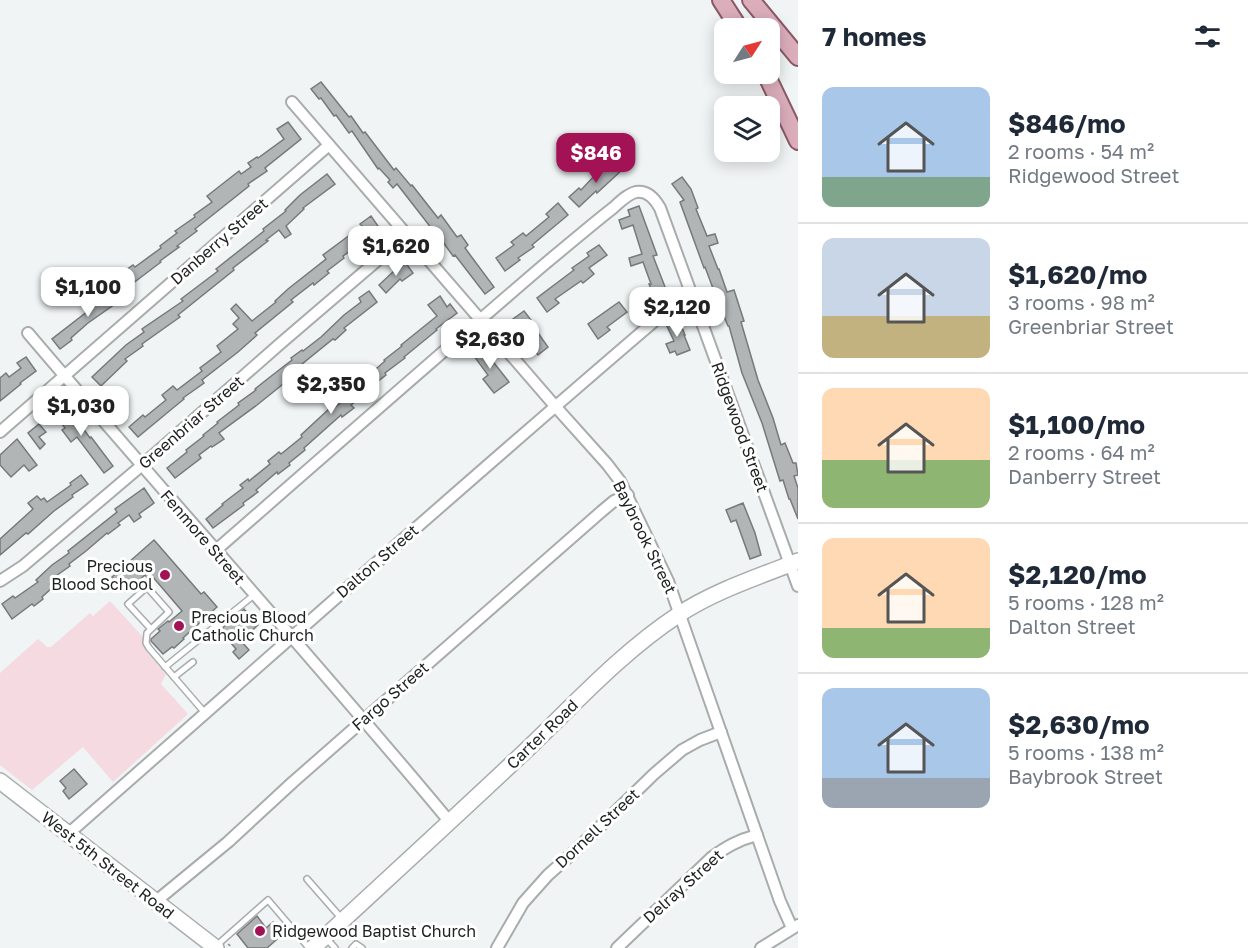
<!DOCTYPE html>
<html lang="en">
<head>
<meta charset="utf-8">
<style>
	body { margin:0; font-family:"Golos Text",sans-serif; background:#f6f6f7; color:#1f2937; height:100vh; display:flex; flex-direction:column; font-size:22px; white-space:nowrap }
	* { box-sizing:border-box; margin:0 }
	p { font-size:20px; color:#747a83 }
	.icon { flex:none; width:33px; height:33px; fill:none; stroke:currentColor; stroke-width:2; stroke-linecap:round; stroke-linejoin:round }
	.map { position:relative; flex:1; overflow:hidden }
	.drawer { display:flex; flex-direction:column; background:#fff; width:450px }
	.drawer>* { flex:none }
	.needle { width:39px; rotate:54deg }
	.controls { position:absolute; left:714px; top:18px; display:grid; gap:12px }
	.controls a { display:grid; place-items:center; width:66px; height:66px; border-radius:12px; background:#fff; box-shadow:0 3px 15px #0003; font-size:30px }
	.price { position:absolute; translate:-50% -51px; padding:0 14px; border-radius:12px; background:#fff; color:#222; font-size:20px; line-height:39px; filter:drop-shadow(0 2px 3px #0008) }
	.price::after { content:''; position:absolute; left:50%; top:36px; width:18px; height:14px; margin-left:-9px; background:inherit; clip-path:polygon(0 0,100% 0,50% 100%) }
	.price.selected { background:#a31254; color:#fff }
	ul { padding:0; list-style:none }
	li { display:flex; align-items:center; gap:18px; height:150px; padding:0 24px }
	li+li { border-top:2px solid #e0e1e3 }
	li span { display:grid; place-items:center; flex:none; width:168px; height:120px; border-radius:12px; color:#555 }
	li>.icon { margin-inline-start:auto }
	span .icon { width:72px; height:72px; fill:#fffc; stroke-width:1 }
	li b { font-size:26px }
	h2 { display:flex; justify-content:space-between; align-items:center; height:72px; padding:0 24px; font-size:26px }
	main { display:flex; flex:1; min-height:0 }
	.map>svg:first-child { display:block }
</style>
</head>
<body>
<main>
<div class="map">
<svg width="798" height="948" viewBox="0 0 798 948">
	<rect width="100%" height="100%" fill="#f0f4f4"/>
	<path fill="#f5dae1" d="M110,601L142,636L147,652L166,674L161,684L188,714L113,782L83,747L32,790L0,765V673L38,639L47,647H51L90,613L93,616Z"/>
	<g fill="#b1b5b5" stroke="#767a7a" stroke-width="1.5">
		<path d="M321,82L349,117L351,116L363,133L365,132L394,170L396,168L411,186L412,185L438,218L441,215L457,237L461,235L468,245L465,248L494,287L485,294L455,255L453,256L440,238H439L397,184L393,188L388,182L390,180L379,168L378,169L352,131L349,133L336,115L334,116L321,98L319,99L311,89Z"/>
		<path d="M288,122L301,139L265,168L267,171L248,184L249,186L195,229L197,231L177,246L179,247L160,261L161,262L128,287L119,275L133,265L135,267L161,248L160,246L177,233L175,231L195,217L194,215L212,202L207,196L239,171L241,174L251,167L248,163L257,157L258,158L284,139L277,129Z"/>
		<path d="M615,160L623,169L597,193L596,191L579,207L569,197L579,188L581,190L597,173L598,175Z"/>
		<path d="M327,174L335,184L303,208L304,209L286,226L291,234L285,238L279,230L266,240L268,241L233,268L234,270L178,315L180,317L142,344L143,346L125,359L127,361L101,386L92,377L126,345L144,332L142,329L183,301L181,299L218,271L216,269L264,231L263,229L286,211L285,210L300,195Z"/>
		<path d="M682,177L691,189L698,208L696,209L707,236L715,234L718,243L709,246L718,269H719L727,292L734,290L744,321L741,322L758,380L773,418L781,445L785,443L793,463H796L798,475L794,476L798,488V519L790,499H789L783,480L780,481L762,423L742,373L729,326H728L720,307L705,267L704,268L680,202L684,200L672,184Z"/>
		<path d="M558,203L568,215L532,245L534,247L518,258L520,260L505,271L496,258L514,245L511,242L523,233L526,236L549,217L546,214Z"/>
		<path d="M639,206L657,255L653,256L667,292L654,296L649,284H651L643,262L631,266L629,258L642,254L633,225L622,229L619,220L630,216L628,210Z"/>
		<path d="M371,216L378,226L361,239L363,242L343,256L344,258L327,271L329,273L314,285L313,283L291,300L293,302L255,333L257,335L238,352L202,380L204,383L183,398L184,399L173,408L138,437L129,427L143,415L145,417L166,400L162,395L173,386L177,390L202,371L200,368L221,352L217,346L238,329L233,324L239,318L231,309L236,304L252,321L276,302L275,301L288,289L326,259L323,255L362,226L360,224Z"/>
		<path d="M599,245L607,255L589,268L594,274L583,283L581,281L555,299L559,303L547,312L537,298L574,270L572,268L589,256L587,253Z"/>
		<path d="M405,262L413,273L402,281L400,279L386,293L379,285L394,271Z"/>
		<path d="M119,287L125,297L88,323L71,338L72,340L60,349L52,339Z"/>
		<path d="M369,291L377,302L344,328L346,330L335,340L333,339L291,373L293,376L257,405L219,433L224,439L212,447L211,446L199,455L201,458L175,478L167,468L187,452L186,450L204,436L203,435L218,423L217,422L239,405L238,403L256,390L255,389L270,377L292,360L291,358L302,350L303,351L321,337L344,315L361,302L359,298Z"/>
		<path d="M440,296L447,307L450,304L457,313L436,329L437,330L404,357L405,358L385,373L386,375L368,389L369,391L351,405L354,408L342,417L341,415L304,448L305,450L289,463L290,465L278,474L277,472L256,490L258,492L243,503L244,505L213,528L206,519L223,505L222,504L243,488L240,485L248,479L249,481L270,464L268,461L279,452L281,454L302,437L301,435L329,409L330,411L350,395L348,393L385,361L384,360L402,346L401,345L437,316L428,305Z"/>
		<path d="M619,302L627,312L607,327L610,330L598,339L588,324Z"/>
		<path d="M524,311L531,320L527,323L536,335L538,333L548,347L538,355L524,336L522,338L509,322Z"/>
		<path d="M678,318L685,335H684L690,350L677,355L675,351L670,353L666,344L674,341L666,324Z"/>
		<path d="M480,345L509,382L494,393L483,379L488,375L471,352Z"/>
		<path d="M26,357L36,371L20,383L21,384L0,401V378L6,373L9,377L21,368L17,363Z"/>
		<path d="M61,402L75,421L77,420L90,438L91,437L113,466L104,473L77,437L71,442L62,430L65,428L51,409Z"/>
		<path d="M39,424L46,432L39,437L45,444L40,449L28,433Z"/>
		<path d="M17,439L37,465L29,471L24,465L11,477L0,465V455Z"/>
		<path d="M81,475L88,484L72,495L73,497L54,511L28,534L26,533L0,555V539L33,509L28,503L37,496L41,500L44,498L47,502L71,485L70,483Z"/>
		<path d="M144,488L154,503L139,514L141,517L134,522L129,515L118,523L120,525L108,534L107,533L86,551L69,564L70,566L53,578L55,580L50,584L53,587L42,597L43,599L34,606L32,604L12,619L2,604L13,596L15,598L38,582L36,580L52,565L69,553L68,551L117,512L115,509Z"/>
		<path d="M743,503L755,533L761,555L750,559L736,520L731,522L726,510Z"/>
		<path d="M154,540L201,594L204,592L217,607L183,638L184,639L174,648L172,647L163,654L151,641V639L160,631L158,629L168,621L169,622L182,611L152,576L148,579L145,575L125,592L112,577Z"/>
		<path d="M244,609L258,625L241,641L249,650L239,659L233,652L236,649L220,630Z"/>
		<path d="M74,769L87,784L69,799L63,791L66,788L60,781Z"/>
		<path d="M257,916L266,928L273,922L283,934L267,948H248L237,934Z"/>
	</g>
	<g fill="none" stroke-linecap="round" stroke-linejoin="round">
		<g stroke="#a8acac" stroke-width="8">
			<g id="lane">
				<path d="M151,629L128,604L147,587L169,612L147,633L146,643L149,648L205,713"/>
				<path d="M165,667L254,595"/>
				<path d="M174,677L193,662"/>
				<path d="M307,879L342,919"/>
				<path d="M326,938L335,948"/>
				<path d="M216,946L268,900L309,948"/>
				<path d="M352,948L356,944L362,948"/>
			</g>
		</g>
		<g stroke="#a8acac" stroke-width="14">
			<g id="street">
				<path d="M292,102L555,406L607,464L620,481L668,581L780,901L792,928"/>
				<path d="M28,333C167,497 312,656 449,821"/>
				<path d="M0,432L329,145"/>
				<path d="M215,551C325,455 435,358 546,263C568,245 590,226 613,208C620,202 627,194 636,192C648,190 655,199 660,208L798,586"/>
				<path d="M0,581L23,566L141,466L281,343L407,235"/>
				<path d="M68,834C264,662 459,488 657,319L671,309L694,299"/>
				<path d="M155,902L228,842L293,782L602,511L614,501L628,495"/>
				<path d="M497,948L523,903L548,875L574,852L654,774L682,750L700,740L721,732"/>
				<path d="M617,948L711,858C726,847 738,840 757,835"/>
				<path d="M761,948L798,925"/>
			</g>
		</g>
		<g stroke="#a8acac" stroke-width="18">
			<g id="secondary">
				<path d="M0,781L216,948"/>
				<path d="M313,948C382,884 451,821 519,757C571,708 619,654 678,615C714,591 758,577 798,561"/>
			</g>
		</g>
		<g stroke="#8a5967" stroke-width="20">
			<g id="primary">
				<path d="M721,0L739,28"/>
				<path d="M751,0L798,57"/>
				<path d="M766,74L798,141"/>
			</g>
		</g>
		<path stroke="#888b8b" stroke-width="1.5" stroke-dasharray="3 4.5" stroke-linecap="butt" d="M228,944L233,948"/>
		<use href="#lane" stroke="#fff" stroke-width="5"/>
		<use href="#street" stroke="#fff" stroke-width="10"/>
		<use href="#secondary" stroke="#fff" stroke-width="15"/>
		<use href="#primary" stroke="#dcaebb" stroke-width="16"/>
	</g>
	<g fill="#a31254" stroke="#fff" stroke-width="2">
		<circle cx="165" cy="575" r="6"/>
		<circle cx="179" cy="626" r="6"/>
		<circle cx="260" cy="931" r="6"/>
	</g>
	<g text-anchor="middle" stroke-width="6" stroke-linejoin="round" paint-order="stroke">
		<g font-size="16" fill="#1e1f1f" stroke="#fff">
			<text transform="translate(219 241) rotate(-41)" y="6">Danberry Street</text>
			<text transform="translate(191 422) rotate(-41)" y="6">Greenbriar Street</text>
			<text transform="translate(740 427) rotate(70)" y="6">Ridgewood Street</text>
			<text transform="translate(203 537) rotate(49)" y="6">Fenmore Street</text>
			<text transform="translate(645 537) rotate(64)" y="6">Baybrook Street</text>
			<text transform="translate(377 561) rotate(-41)" y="6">Dalton Street</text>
			<text transform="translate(390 696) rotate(-41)" y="6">Fargo Street</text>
			<text transform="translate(542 734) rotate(-44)" y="6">Carter Road</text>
			<text transform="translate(597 828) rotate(-43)" y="6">Dornell Street</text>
			<text transform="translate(108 865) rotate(38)" y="6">West 5th Street Road</text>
			<text transform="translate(683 886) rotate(-42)" y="6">Delray Street</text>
		</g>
		<g font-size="16" fill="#1e1f1f" stroke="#fff" text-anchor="start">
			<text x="153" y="572" text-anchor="end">Precious<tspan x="153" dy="18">Blood School</tspan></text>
			<text x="191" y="623">Precious Blood<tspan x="191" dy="18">Catholic Church</tspan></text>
			<text x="272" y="937">Ridgewood Baptist Church</text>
		</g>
	</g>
</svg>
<div class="controls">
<a><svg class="needle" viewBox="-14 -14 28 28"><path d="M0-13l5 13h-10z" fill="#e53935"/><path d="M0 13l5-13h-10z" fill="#747a83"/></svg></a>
<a><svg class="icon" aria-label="layers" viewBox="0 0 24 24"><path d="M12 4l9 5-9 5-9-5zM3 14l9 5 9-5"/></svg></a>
</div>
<b class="price selected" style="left:596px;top:184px">$846</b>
<b class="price" style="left:396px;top:277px">$1,620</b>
<b class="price" style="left:88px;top:318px">$1,100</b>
<b class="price" style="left:677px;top:338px">$2,120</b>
<b class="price" style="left:490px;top:370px">$2,630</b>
<b class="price" style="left:331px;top:415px">$2,350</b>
<b class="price" style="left:81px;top:437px">$1,030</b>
</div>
<section class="drawer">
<h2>7 homes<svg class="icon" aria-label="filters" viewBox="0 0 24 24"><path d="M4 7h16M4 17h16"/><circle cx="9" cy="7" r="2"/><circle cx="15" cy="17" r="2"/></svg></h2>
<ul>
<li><span style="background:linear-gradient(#a9c7e8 75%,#7fa58c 0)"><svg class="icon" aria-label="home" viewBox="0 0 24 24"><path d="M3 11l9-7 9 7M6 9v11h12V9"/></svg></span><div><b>$846/mo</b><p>2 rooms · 54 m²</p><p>Ridgewood Street</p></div></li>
<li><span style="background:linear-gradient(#c9d6e8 65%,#c2b280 0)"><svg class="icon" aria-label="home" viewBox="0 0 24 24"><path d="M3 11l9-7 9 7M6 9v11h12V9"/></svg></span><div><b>$1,620/mo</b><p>3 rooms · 98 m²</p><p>Greenbriar Street</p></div></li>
<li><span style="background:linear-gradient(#ffd9b3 60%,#8fb573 0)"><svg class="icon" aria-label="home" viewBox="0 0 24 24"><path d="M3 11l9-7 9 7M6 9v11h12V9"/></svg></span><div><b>$1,100/mo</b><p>2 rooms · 64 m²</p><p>Danberry Street</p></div></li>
<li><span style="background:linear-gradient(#ffd9b3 75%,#8fb573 0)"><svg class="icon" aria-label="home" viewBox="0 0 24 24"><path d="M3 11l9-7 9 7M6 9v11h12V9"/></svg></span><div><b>$2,120/mo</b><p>5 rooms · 128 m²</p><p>Dalton Street</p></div></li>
<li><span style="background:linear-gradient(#a9c7e8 75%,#9aa5b1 0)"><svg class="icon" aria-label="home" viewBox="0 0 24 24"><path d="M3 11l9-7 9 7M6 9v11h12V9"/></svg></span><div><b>$2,630/mo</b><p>5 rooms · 138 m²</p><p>Baybrook Street</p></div></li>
</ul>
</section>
</main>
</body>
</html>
